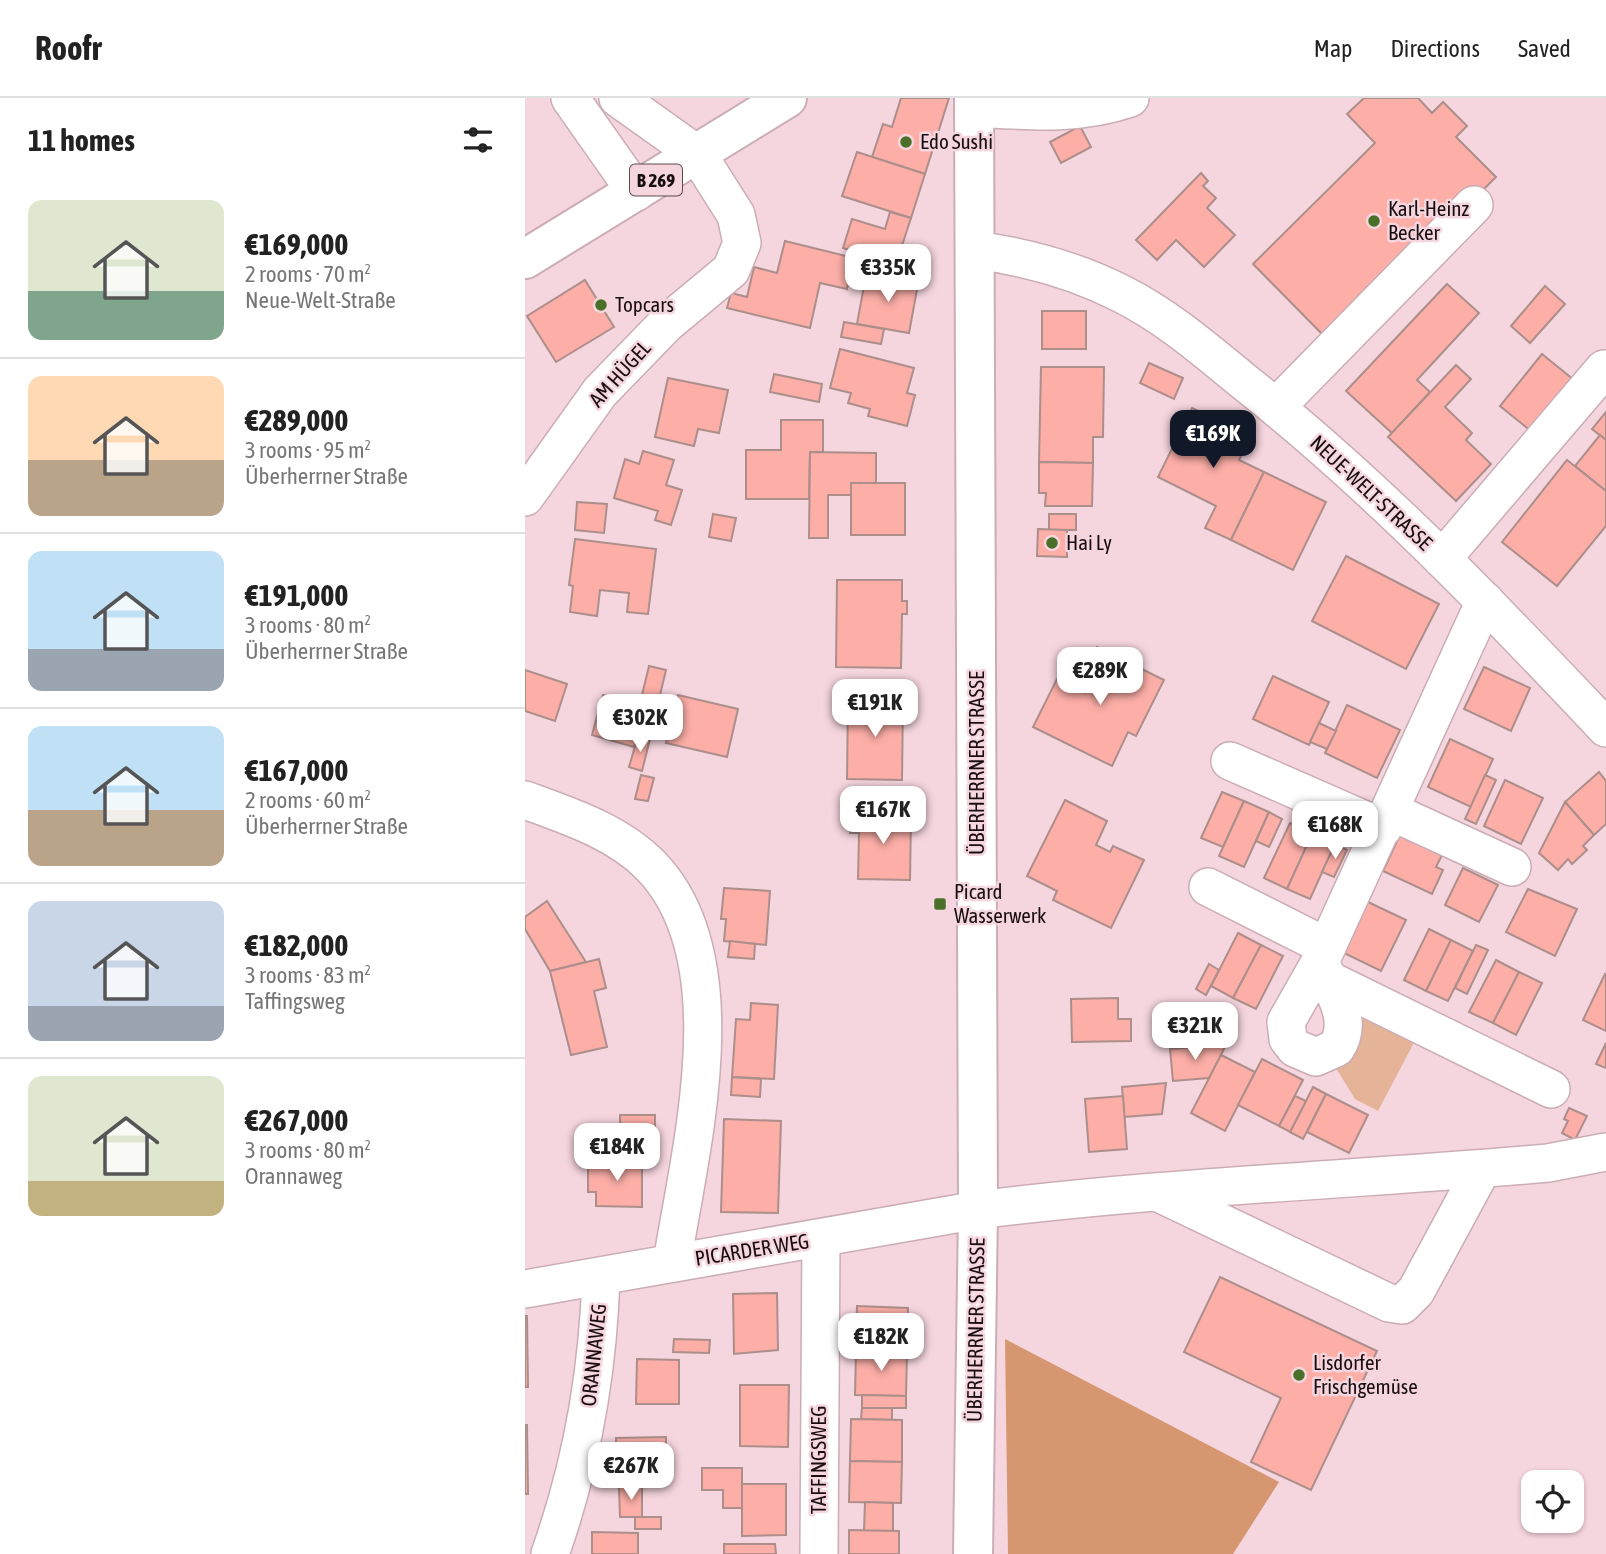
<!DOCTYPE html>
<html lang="en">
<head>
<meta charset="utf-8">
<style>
	body { margin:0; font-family:"Asap Condensed",sans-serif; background:#f6f6f6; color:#222; height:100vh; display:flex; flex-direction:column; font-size:26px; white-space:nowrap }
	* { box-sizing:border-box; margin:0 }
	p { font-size:23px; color:#767676 }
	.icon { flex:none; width:38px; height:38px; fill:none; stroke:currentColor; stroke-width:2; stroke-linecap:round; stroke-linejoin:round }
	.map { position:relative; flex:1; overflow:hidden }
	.sheet { display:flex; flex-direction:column; background:#fff; width:525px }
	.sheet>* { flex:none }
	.fabs { position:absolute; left:996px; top:1372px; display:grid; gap:14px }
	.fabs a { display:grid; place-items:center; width:63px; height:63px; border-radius:14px; background:#fff; box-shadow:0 2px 5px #0004; font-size:35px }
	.price { position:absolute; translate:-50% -60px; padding:0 16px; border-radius:14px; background:#fff; color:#222; font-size:23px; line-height:46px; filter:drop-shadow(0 2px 4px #0008) }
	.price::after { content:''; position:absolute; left:50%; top:42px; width:21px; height:16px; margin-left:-10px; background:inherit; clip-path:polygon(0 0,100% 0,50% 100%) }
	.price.active { background:#111827; color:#fff }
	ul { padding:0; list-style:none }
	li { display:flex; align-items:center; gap:21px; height:175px; padding:0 28px }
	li+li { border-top:2px solid #e0e0e0 }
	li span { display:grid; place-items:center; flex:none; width:196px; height:140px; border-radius:14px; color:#555 }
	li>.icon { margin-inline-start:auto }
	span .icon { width:84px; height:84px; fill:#fffc; stroke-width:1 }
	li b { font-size:30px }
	h2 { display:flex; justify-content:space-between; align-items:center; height:84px; padding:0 28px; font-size:30px }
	header { display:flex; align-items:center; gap:42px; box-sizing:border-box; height:98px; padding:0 35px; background:#fff; border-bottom:2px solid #e0e0e0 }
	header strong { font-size:33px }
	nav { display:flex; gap:38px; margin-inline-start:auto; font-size:24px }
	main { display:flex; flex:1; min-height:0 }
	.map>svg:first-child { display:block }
</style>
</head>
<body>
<header>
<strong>Roofr</strong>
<nav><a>Map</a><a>Directions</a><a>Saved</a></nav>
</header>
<main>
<section class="sheet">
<h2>11 homes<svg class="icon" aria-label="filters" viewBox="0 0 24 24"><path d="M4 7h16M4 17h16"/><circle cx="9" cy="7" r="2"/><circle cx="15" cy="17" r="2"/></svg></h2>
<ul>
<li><span style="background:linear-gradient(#dfe7d0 65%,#7fa58c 0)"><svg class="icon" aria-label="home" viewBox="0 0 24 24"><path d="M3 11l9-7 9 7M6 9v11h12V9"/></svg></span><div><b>€169,000</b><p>2 rooms · 70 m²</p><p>Neue-Welt-Straße</p></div></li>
<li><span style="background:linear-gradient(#ffd9b3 60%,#b9a48a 0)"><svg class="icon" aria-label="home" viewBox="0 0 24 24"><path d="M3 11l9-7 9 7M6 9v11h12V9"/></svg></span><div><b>€289,000</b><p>3 rooms · 95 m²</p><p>Überherrner Straße</p></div></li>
<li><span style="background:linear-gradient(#bfe0f5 70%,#9aa5b1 0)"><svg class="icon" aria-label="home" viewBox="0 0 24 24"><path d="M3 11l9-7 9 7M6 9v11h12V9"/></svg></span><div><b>€191,000</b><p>3 rooms · 80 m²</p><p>Überherrner Straße</p></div></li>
<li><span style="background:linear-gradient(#bfe0f5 60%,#b9a48a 0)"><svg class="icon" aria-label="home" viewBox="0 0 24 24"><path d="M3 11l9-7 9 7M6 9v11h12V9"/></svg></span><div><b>€167,000</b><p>2 rooms · 60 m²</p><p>Überherrner Straße</p></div></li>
<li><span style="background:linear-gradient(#c9d6e8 75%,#9aa5b1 0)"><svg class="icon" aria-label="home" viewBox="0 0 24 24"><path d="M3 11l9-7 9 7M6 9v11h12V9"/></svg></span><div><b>€182,000</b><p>3 rooms · 83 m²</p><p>Taffingsweg</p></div></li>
<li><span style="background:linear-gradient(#dfe7d0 75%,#c2b280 0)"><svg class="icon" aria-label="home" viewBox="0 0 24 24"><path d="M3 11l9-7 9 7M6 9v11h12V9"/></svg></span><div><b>€267,000</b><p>3 rooms · 80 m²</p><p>Orannaweg</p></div></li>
</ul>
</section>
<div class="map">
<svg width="1081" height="1456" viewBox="0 0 1081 1456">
	<rect width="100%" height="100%" fill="#f5d5de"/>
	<path fill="#e5b498" d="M836,909L893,937L853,1013L830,1001L811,970Z"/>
	<path fill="#d59670" d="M480,1241L754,1384L708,1456H483Z"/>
	<g fill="#fcaea7" stroke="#ac8e8b" stroke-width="2">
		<path d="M376,0H424L400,76L347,59L358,26L367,29Z"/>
		<path d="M839,0H893L907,15L918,4L942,28L931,39L971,79L805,244L728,166L850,45L822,16Z"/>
		<path d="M555,28L566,49L536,65L525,44Z"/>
		<path d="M332,54L400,76L386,120L317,98Z"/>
		<path d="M676,75L683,83L678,88L691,100L682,110L710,137L679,169L651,142L632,162L611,142Z"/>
		<path d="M365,114L386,120L371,166L318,150L327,121L360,131Z"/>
		<path d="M260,143L329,160L322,191L295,185L285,230L202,210L206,195L222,199L229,169L252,175Z"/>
		<path d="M341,177L393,186L384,235L332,226Z"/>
		<path d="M60,182L89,229L31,264L2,218Z"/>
		<path d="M922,186L954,215L892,282L905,294L867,335L821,293Z"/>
		<path d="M1020,188L1040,206L1005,245L986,228Z"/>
		<rect x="517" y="213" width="44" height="38"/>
		<path d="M319,224L359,231L356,246L316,239Z"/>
		<path d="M315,251L389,270L382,295L390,297L382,328L343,318L345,311L323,305L326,295L305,290Z"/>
		<path d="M1017,256L1055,287L1012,338L975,308Z"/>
		<path d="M624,265L658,280L649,301L615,285Z"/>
		<path d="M931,267L946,281L920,309L947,335L941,342L966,366L931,403L863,339Z"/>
		<path d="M516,269H579L578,339H568V365L514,364Z"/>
		<path d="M249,276L297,286L294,304L245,294Z"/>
		<path d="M143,280L203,292L194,335L173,331L169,348L130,339Z"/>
		<path d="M667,310L726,338L714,362L739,374L706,442L680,430L691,408L633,379Z"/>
		<path d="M1081,314V342L1067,331Z"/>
		<path d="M256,322H298V354H285L284,401H221V352H256Z"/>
		<path d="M1075,337L1081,342V393L1050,368Z"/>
		<path d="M118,353L149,362L141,387L157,392L146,427L130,422L133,413L89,400L100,361L114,366Z"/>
		<path d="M285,354L351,355V385H326V397H303V440H284Z"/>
		<path d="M1042,362L1081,393V428L1032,488L977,444Z"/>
		<path d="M514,364L568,365L567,408H520L521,395H514Z"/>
		<path d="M739,374L801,404L768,472L706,442Z"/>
		<rect x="326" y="385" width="54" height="52"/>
		<path d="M52,404L82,406L79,435L50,432Z"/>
		<path d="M188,416L211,420L206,443L184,439Z"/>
		<rect x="524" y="416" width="27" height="16"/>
		<path d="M513,431L542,432V459L512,458Z"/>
		<path d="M50,441L131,451L123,516L102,514L104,495L75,492L72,518L45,514L48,488L44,487Z"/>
		<path d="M821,458L914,506L881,571L787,523Z"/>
		<path d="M312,482H377V503H382V516H377L376,570L311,569Z"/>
		<path d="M572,549L639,582L611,638L603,634L587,668L508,629L532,581L560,595L569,578L559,574Z"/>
		<path d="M124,568L141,572L134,601L117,597Z"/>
		<path d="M959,569L1005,590L986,633L939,611Z"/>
		<path d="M0,572L42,586L30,623L0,613Z"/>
		<path d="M748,578L804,604L784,647L728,621Z"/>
		<path d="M78,597L121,608L109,649L67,637Z"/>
		<path d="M153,597L213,611L202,659L141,645Z"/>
		<path d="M323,601H378L377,682L322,681Z"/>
		<path d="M822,607L875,632L852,680L800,655Z"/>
		<path d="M794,625L811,633L802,651L785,644Z"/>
		<path d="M113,638L125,641L117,673L104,669Z"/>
		<path d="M925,641L968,661L946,709L903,689Z"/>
		<path d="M1074,674L1081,683V726L1069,737L1040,704Z"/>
		<path d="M116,677L129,680L123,703L110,701Z"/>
		<path d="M960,677L971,682L951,726L940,721Z"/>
		<path d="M980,682L1018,700L996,746L959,728Z"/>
		<path d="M697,694L719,703L698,749L676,740Z"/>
		<path d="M540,702L582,723L571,747L585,754L588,748L619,762L586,830L528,802L532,793L502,778Z"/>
		<path d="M719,703L744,714L719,769L694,758Z"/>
		<path d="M1040,704L1069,737L1058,748L1062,752L1047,766L1043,761L1033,772L1014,755Z"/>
		<path d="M744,714L757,721L744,749L731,743Z"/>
		<path d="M325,716L386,717L385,782L333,781L334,735H325Z"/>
		<path d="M765,725L787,736L762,791L739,780Z"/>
		<path d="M787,736L810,746L785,801L762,791Z"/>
		<path d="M875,737L917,757L911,769L918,772L907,796L858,773Z"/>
		<path d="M810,746L822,752L809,779L797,774Z"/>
		<path d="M938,770L973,787L954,824L920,807Z"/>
		<path d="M199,790L245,793L241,847L199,843L201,821H196Z"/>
		<path d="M1003,791L1052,811L1030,858L981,834Z"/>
		<path d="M22,803L61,864L25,873L0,831V819Z"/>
		<path d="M843,804L881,822L856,873L819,855Z"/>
		<path d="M904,831L926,842L901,893L879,882Z"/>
		<path d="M713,835L736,847L708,900L686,888Z"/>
		<path d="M926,842L948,853L923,903L901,893Z"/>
		<path d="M205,843L230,846L229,861L203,859Z"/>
		<path d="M736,847L758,858L731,911L708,900Z"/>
		<path d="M951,847L963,852L942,896L930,890Z"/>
		<path d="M74,861L81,890L69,893L82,949L46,957L25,873Z"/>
		<path d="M971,862L994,874L968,925L944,914Z"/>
		<path d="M684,866L694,872L681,897L671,891Z"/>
		<path d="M994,874L1017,885L991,937L968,925Z"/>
		<path d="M1080,876L1081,877V933L1058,922Z"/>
		<path d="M593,900V921H606V943L547,944L546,901Z"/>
		<path d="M226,905L253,907L249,981L207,979L211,921L225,922Z"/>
		<path d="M1081,945V970L1071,966Z"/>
		<path d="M701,947L684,980L648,983L645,951Z"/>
		<path d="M696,957L730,974L700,1033L666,1015Z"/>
		<path d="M737,961L778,982L754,1028L713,1007Z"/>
		<path d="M207,979L236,981L235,999L206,997Z"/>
		<path d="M641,985L637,1016L599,1019L597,989Z"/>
		<path d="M788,989L801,996L778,1041L765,1034Z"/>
		<path d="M801,996L843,1017L824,1055L782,1034Z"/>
		<path d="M598,998L602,1051L564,1054L560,1001Z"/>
		<path d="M770,998L781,1003L765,1034L754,1028Z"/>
		<path d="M1044,1010L1062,1018L1050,1042L1037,1035L1043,1023L1039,1021Z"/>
		<rect x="95" y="1017" width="35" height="20"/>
		<path d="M199,1021L256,1023L253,1115L196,1114Z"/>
		<rect x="102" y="1041" width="27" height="17"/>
		<path d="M77,1061H117V1109L71,1108V1094H63V1070H77Z"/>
		<path d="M695,1179L852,1253L786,1392L726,1364L756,1300L659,1254Z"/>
		<path d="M252,1195L253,1252L209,1256L208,1196Z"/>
		<path d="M332,1208L383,1210L382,1254L331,1253Z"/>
		<path d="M0,1218H2L3,1289H0Z"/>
		<path d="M149,1241L185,1242L184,1255L148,1254Z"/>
		<path d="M331,1253L382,1254L381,1298L330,1297Z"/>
		<path d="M112,1261L154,1262V1306H111Z"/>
		<path d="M215,1287H264L263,1349L215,1348Z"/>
		<path d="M337,1297L381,1298V1310H337Z"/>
		<path d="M337,1310H367V1322L336,1321Z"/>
		<path d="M326,1321L377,1322V1364L325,1363Z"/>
		<path d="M0,1327H2L3,1396H0Z"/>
		<path d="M141,1339V1388L91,1389V1340Z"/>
		<path d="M325,1363L377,1364L376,1405L324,1404Z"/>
		<path d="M177,1370H217V1410H198V1392H177Z"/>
		<path d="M217,1386H261V1437L217,1438Z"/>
		<path d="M117,1388V1419H95L94,1389Z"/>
		<path d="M340,1404L368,1405V1433H339Z"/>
		<rect x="110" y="1419" width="26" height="12"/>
		<path d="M324,1432L374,1433V1456H324Z"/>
		<path d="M67,1434L113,1435V1456H67Z"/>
		<path d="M199,1446H250L251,1456H199Z"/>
	</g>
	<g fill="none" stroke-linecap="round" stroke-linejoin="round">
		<g stroke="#cbadb6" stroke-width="40">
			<g id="minor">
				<path d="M45,0L111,94"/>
				<path d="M449,10C503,13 553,18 605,0"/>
				<path d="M450,152C502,159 550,172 597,196C641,218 679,251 717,282C849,386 966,508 1081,630"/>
				<path d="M751,309L949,107"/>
				<path d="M0,399L75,294L141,226L206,172L217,145L211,117L173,57L93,0"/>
				<path d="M917,461L1079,271"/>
				<path d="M705,663L858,730"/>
				<path d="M0,702C44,718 93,734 126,768C216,861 165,1051 147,1165"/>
				<path d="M865,713L987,769"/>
				<path d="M683,789L802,849"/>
				<path d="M795,864C807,891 830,923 811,950L791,959L770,950L763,941L761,924L795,864L960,503"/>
				<path d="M802,881L1026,991"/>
				<path d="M634,1095L864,1205L877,1207L891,1193L957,1071"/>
				<path d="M0,1191L453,1112C642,1088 833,1082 1023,1065L1081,1054"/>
				<path d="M25,1456C57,1366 73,1275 76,1179"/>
				<path d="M294,1456L296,1141"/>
			</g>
		</g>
		<g stroke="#cbadb6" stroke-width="42">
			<g id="major">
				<path d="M0,161L262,0"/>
				<path d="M448,1456L453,1112L449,0"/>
			</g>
		</g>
		<use href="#minor" stroke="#fff" stroke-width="37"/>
		<use href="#major" stroke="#fff" stroke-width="38"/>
	</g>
	<g fill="#4a6f28" stroke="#f5d5de" stroke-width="2.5">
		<circle cx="381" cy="44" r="7"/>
		<circle cx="849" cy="123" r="7"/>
		<circle cx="76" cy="207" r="7"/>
		<circle cx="527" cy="445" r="7"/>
		<rect x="408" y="799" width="14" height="14" rx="3.5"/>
		<circle cx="774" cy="1277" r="7"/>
	</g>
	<g text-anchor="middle" stroke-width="5" stroke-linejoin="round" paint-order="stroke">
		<rect fill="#f5d5de" stroke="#5a4a4e" stroke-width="2" x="105" y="66.5" width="52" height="31" rx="5"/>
		<g font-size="19" font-weight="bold" fill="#180e11">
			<text x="131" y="89">B 269</text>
		</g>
		<g font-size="21" fill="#180e11" stroke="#f5d5de" text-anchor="start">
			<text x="395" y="51">Edo Sushi</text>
			<text x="863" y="118">Karl-Heinz<tspan x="863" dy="24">Becker</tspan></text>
			<text x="90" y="214">Topcars</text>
			<text x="541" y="452">Hai Ly</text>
			<text x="429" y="801">Picard<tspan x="429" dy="24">Wasserwerk</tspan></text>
			<text x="788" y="1272">Lisdorfer<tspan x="788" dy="24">Frischgemüse</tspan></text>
		</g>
		<g font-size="21" fill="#180e11" stroke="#f5d5de">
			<text transform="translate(95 276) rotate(-48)" y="7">AM HÜGEL</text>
			<text transform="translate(846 395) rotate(43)" y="7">NEUE-WELT-STRASSE</text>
			<text transform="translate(452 665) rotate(-90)" y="7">ÜBERHERRNER STRASSE</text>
			<text transform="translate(227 1152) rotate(-9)" y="7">PICARDER WEG</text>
			<text transform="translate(451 1232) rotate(-89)" y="7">ÜBERHERRNER STRASSE</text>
			<text transform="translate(69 1257) rotate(-84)" y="7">ORANNAWEG</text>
			<text transform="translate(294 1362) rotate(-90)" y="7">TAFFINGSWEG</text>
		</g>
	</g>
</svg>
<div class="fabs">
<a><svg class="icon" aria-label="locate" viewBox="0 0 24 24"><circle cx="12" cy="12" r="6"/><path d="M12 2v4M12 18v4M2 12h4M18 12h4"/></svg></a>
</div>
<b class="price" style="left:363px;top:206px">€335K</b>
<b class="price active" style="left:688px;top:372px">€169K</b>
<b class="price" style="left:575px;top:609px">€289K</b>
<b class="price" style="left:350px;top:641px">€191K</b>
<b class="price" style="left:115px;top:656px">€302K</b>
<b class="price" style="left:358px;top:748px">€167K</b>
<b class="price" style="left:810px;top:763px">€168K</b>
<b class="price" style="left:670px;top:964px">€321K</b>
<b class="price" style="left:92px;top:1085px">€184K</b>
<b class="price" style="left:356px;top:1275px">€182K</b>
<b class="price" style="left:106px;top:1404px">€267K</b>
</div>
</main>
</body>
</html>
